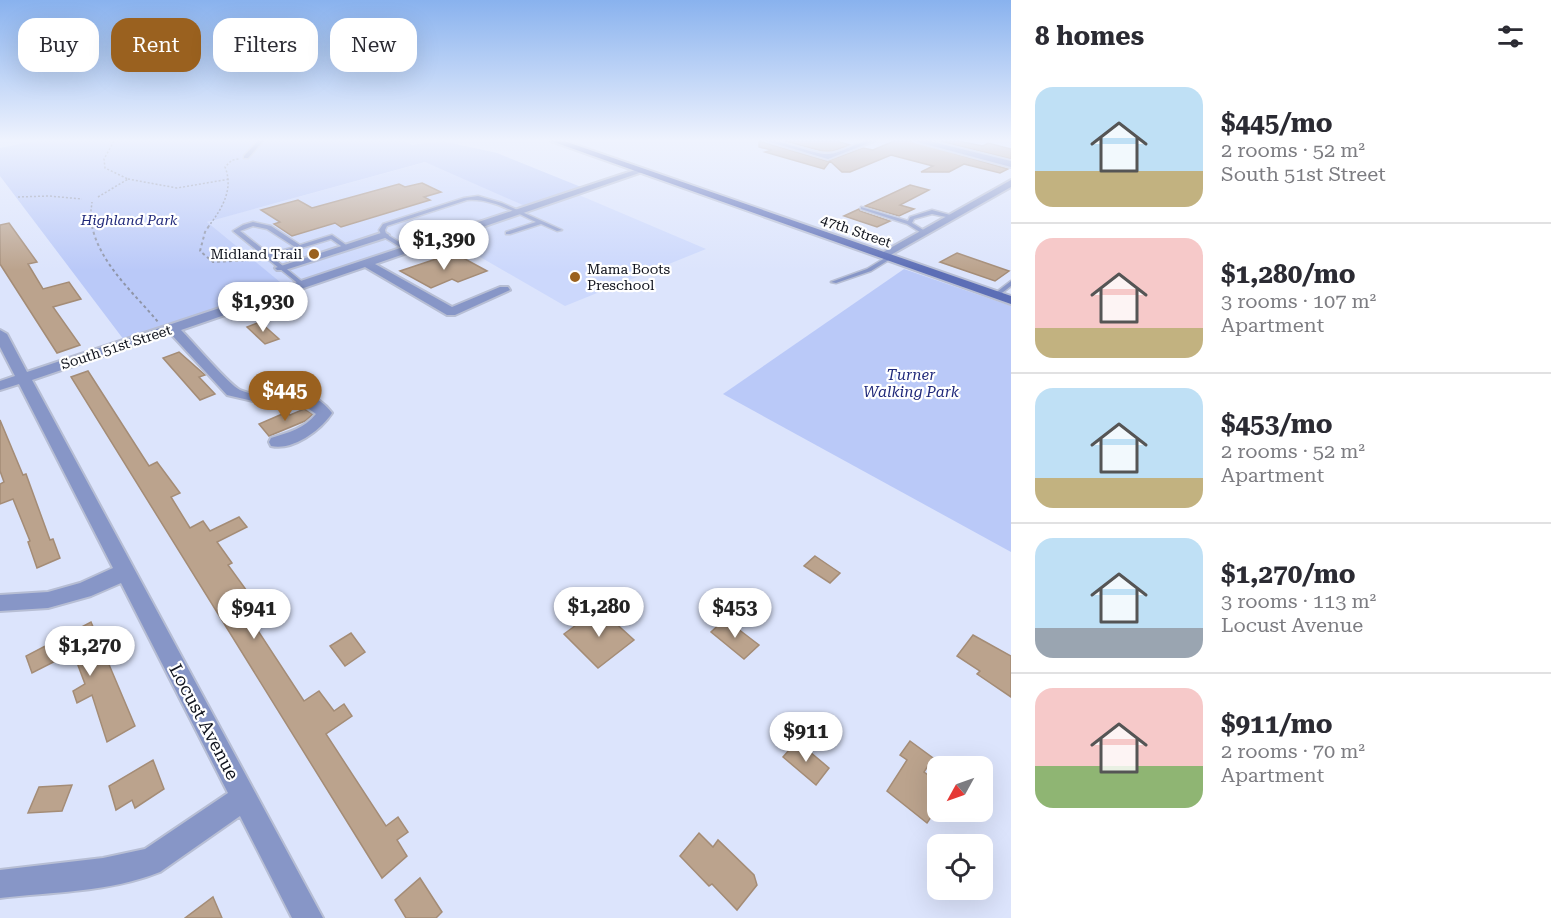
<!DOCTYPE html>
<html lang="en">
<head>
<meta charset="utf-8">
<style>
	body { margin:0; font-family:"Roboto Serif",serif; background:#f7f7f7; color:#2b2b33; height:100vh; display:flex; flex-direction:column; font-size:22px; white-space:nowrap }
	* { box-sizing:border-box; margin:0 }
	p { font-size:20px; color:#7c7c81 }
	.icon { flex:none; width:33px; height:33px; fill:none; stroke:currentColor; stroke-width:2; stroke-linecap:round; stroke-linejoin:round }
	.map { position:relative; flex:1; overflow:hidden }
	.panel { display:flex; flex-direction:column; background:#fff; width:540px }
	.panel>* { flex:none }
	.banner { position:absolute; left:18px; top:18px; width:570px; height:54px; display:flex; gap:12px }
	.needle { width:39px; rotate:230deg }
	.buttons { position:absolute; left:927px; top:756px; display:grid; gap:12px }
	.buttons a { display:grid; place-items:center; width:66px; height:66px; border-radius:12px; background:#fff; box-shadow:0 6px 24px #0002; font-size:30px }
	.price { position:absolute; translate:-50% -51px; padding:0 14px; border-radius:21px; background:#fff; color:#222; font-size:20px; line-height:39px; filter:drop-shadow(0 2px 3px #0008) }
	.price::after { content:''; position:absolute; left:50%; top:36px; width:18px; height:14px; margin-left:-9px; background:inherit; clip-path:polygon(0 0,100% 0,50% 100%) }
	.price.current { background:#9a611f; color:#fff }
	ul { padding:0; list-style:none }
	li { display:flex; align-items:center; gap:18px; height:150px; padding:0 24px }
	li+li { border-top:2px solid #e1e1e2 }
	li span { display:grid; place-items:center; flex:none; width:168px; height:120px; border-radius:18px; color:#555 }
	li>.icon { margin-inline-start:auto }
	span .icon { width:72px; height:72px; fill:#fffc; stroke-width:1 }
	li b { font-size:26px }
	h2 { display:flex; justify-content:space-between; align-items:center; height:72px; padding:0 24px; font-size:26px }
	.chip { padding:0 21px; border-radius:18px; background:#fff; box-shadow:0 6px 24px #0002; font-size:21px; line-height:54px }
	.chip.current { background:#9a611f; color:#fff }
	main { display:flex; flex:1; min-height:0 }
	.map>svg:first-child { display:block }
</style>
</head>
<body>
<main>
<div class="map">
<svg width="1011" height="918" viewBox="0 0 1011 918">
	<rect width="100%" height="100%" fill="#dce4fc"/>
	<g fill="#ccd8fc">
		<path d="M426,162L526,206L285,286L206,222Z"/>
		<path d="M579,195L706,249L565,306L449,239Z"/>
	</g>
	<g fill="#bac9f8">
		<path d="M35,141H405L412,145L442,141L497,153L581,187L525,206L425,162L207,222L285,286L124,340L0,176V148Z"/>
		<path d="M904,269L1011,306V552L723,394Z"/>
	</g>
	<g fill="#bba38d" stroke="#a48c76" stroke-width="1.5">
		<path d="M759,141L827,161L863,148L873,150L894,141H912L1008,169L1000,173L964,164L949,172H921L933,166L891,155L850,172H842L830,161L824,169L765,152L772,150L759,147Z"/>
		<path d="M785,141H837L850,145L833,151H822Z"/>
		<path d="M940,141H958L983,146L988,143L1011,149V159Z"/>
		<path d="M422,183L441,192L424,197L430,200L341,227L335,223L292,236L274,224L280,222L261,210L298,200L312,208L399,184L405,187Z"/>
		<path d="M910,185L929,190L900,205L914,209L899,216L865,206Z"/>
		<path d="M859,209L860,211L890,221L877,227L844,216Z"/>
		<path d="M9,223L37,262L28,264L43,289L69,282L81,299L53,307L80,345L57,353L0,264V225Z"/>
		<path d="M454,253L487,271L458,282L452,279L431,288L400,271Z"/>
		<path d="M957,253L1009,271L995,281L940,262Z"/>
		<path d="M260,322L279,339L265,344L247,327Z"/>
		<path d="M179,352L205,375L199,377L215,394L200,400L163,358Z"/>
		<path d="M88,371L149,466L157,462L180,493L171,497L190,528L203,521L210,531L239,517L247,527L217,542L232,563L228,565L263,613L251,620L304,701L319,691L334,711L344,704L352,716L326,734L386,826L398,817L408,832L397,840L407,856L382,878L71,377Z"/>
		<path d="M304,409L313,414L305,421L269,436L259,424L287,412L290,415Z"/>
		<path d="M0,420L23,475L26,474L50,540L53,539L60,558L37,568L28,542L30,541L13,499L0,504V484L4,482L0,471Z"/>
		<path d="M815,556L840,573L830,583L804,566Z"/>
		<path d="M599,608L634,640L598,668L564,634Z"/>
		<path d="M725,619L759,645L744,659L711,632Z"/>
		<path d="M91,622L135,726L107,742L92,695L77,703L73,691L85,684L73,652L32,673L26,656Z"/>
		<path d="M351,633L365,652L345,666L330,646Z"/>
		<path d="M973,635L1011,656V697L977,674L980,671L957,656Z"/>
		<path d="M797,741L829,768L816,785L783,757Z"/>
		<path d="M910,741L933,758L924,772L938,782V807L927,823L887,791L907,760L900,755Z"/>
		<path d="M153,760L164,789L135,808L132,800L116,810L109,786Z"/>
		<path d="M72,785L62,811L28,813L39,787Z"/>
		<path d="M699,833L713,847L718,840L754,875L757,885L737,910L712,884L709,886L680,856Z"/>
		<path d="M420,878L442,912L436,918H406L395,900Z"/>
		<path d="M213,897L222,918H185Z"/>
	</g>
	<g fill="none" stroke-linecap="round" stroke-linejoin="round">
		<g stroke="#b7bed4" stroke-width="3">
			<g id="service">
				<path d="M258,141H263L248,158H244V156Z"/>
				<path d="M478,196L502,203L562,230L557,231L541,224L510,234H506V232L536,222C514,212 491,198 467,200L387,226L385,230L386,234L409,248V250H405L382,236L379,230L383,224L464,198Z"/>
				<path d="M861,207L908,221L910,217L932,210L954,216L951,218L932,214L914,219L912,223L925,231L926,232L923,234L907,224L861,209Z"/>
				<path d="M253,222L271,226L300,245L332,235L349,247L344,248L331,239L272,257L305,284L300,285L233,231L243,225ZM253,226L267,229L295,247L269,254L240,231Z"/>
				<path d="M890,255L893,257L892,258L871,271L836,283L831,282L867,269Z"/>
				<path d="M1011,281V286L998,296H994V294Z"/>
			</g>
		</g>
		<g stroke="#b7bed4" stroke-width="4">
			<g id="minor">
				<path d="M767,141C787,141 814,155 828,154C844,153 856,141 874,141L828,159Z"/>
				<path d="M914,141H929L1011,161V167Z"/>
				<path d="M638,169L645,171L375,264L452,307L500,287H508L510,290L455,315H447L365,267L181,330C192,341 229,385 240,390C272,404 305,377 332,413C321,430 293,451 271,446L269,442L271,438C288,433 305,428 316,414L299,402H257L227,395L170,333L32,380L323,918H292L240,816L160,872C111,892 52,892 0,898V870L103,858L145,849L228,793L121,583L91,596L48,608L0,611V595L48,592L80,583L113,568L19,384L0,390V381L15,376L0,347V330L7,334L27,372Z"/>
				<path d="M384,232L389,235L388,237L285,270H277L275,268Z"/>
			</g>
		</g>
		<g stroke="#b7bed4" stroke-width="4">
			<path id="tertiary" d="M1011,180V187L887,257H879L878,255Z"/>
		</g>
		<g stroke="#b7bed4" stroke-width="4">
			<path id="secondary" d="M551,141H564L1011,296V304Z"/>
		</g>
		<g stroke="#8f95a8" stroke-width="1.5" stroke-dasharray="2 2" stroke-linecap="butt">
			<path d="M128,179L177,188L230,179"/>
			<path d="M18,197L49,196L82,199"/>
			<path d="M98,197L128,179L105,168L104,159L114,141"/>
			<path d="M92,227L90,219L92,202"/>
			<path d="M208,227C222,209 234,189 225,167L232,160L239,159"/>
		</g>
		<g stroke="#8f95a8" stroke-width="2" stroke-dasharray="3 3" stroke-linecap="butt">
			<path d="M92,226C100,264 134,293 158,322"/>
			<path d="M209,226L205,232L200,251L213,262L250,260"/>
		</g>
		<use href="#service" fill="#8796c7" fill-rule="evenodd"/>
		<use href="#minor" fill="#8796c7" fill-rule="evenodd"/>
		<use href="#tertiary" fill="#8796c7" fill-rule="evenodd"/>
		<use href="#secondary" fill="#5c6eb6" fill-rule="evenodd"/>
	</g>
	<linearGradient id="sky" x2="0" y2="1"><stop stop-color="#89b2ee"/><stop offset="0.52" stop-color="#eff3fe"/><stop offset="1" stop-color="#eff3fe" stop-opacity="0"/></linearGradient>
	<rect width="1011" height="270" fill="url(#sky)"/>
	<g fill="#9a611f" stroke="#fff" stroke-width="2">
		<circle cx="314" cy="254" r="6"/>
		<circle cx="575" cy="277" r="6"/>
	</g>
	<g text-anchor="middle" stroke-width="4.5" stroke-linejoin="round" paint-order="stroke">
		<g font-size="14" font-style="italic" fill="#20297a" stroke="#fff">
			<text x="129" y="225">Highland Park</text>
		</g>
		<g font-size="14" fill="#10131d" stroke="#fff">
			<text transform="translate(856 231) rotate(19)" y="5">47th Street</text>
			<text transform="translate(116 347) rotate(-18)" y="5">South 51st Street</text>
		</g>
		<g font-size="14" fill="#10131d" stroke="#fff" text-anchor="end">
			<text x="302" y="259">Midland Trail</text>
			<text x="587" y="274" text-anchor="start">Mama Boots<tspan x="587" dy="16">Preschool</tspan></text>
		</g>
		<g font-size="15" font-style="italic" fill="#20297a" stroke="#fff">
			<text x="911" y="380">Turner<tspan x="911" dy="17">Walking Park</tspan></text>
		</g>
		<g font-size="18" fill="#10131d" stroke="#fff">
			<text transform="translate(204 722) rotate(62)" y="6">Locust Avenue</text>
		</g>
	</g>
</svg>
<div class="buttons">
<a><svg class="needle" viewBox="-14 -14 28 28"><path d="M0-13l5 13h-10z" fill="#e53935"/><path d="M0 13l5-13h-10z" fill="#7c7c81"/></svg></a>
<a><svg class="icon" aria-label="locate" viewBox="0 0 24 24"><circle cx="12" cy="12" r="6"/><path d="M12 2v4M12 18v4M2 12h4M18 12h4"/></svg></a>
</div>
<b class="price" style="left:444px;top:271px">$1,390</b>
<b class="price" style="left:263px;top:333px">$1,930</b>
<b class="price current" style="left:285px;top:422px">$445</b>
<b class="price" style="left:599px;top:638px">$1,280</b>
<b class="price" style="left:735px;top:639px">$453</b>
<b class="price" style="left:254px;top:640px">$941</b>
<b class="price" style="left:90px;top:677px">$1,270</b>
<b class="price" style="left:806px;top:763px">$911</b>
<div class="banner">
<a class="chip">Buy</a>
<a class="chip current">Rent</a>
<a class="chip">Filters</a>
<a class="chip">New</a>
</div>
</div>
<section class="panel">
<h2>8 homes<svg class="icon" aria-label="filters" viewBox="0 0 24 24"><path d="M4 7h16M4 17h16"/><circle cx="9" cy="7" r="2"/><circle cx="15" cy="17" r="2"/></svg></h2>
<ul>
<li><span style="background:linear-gradient(#bfe0f5 70%,#c2b280 0)"><svg class="icon" aria-label="home" viewBox="0 0 24 24"><path d="M3 11l9-7 9 7M6 9v11h12V9"/></svg></span><div><b>$445/mo</b><p>2 rooms · 52 m²</p><p>South 51st Street</p></div></li>
<li><span style="background:linear-gradient(#f6c9c9 75%,#c2b280 0)"><svg class="icon" aria-label="home" viewBox="0 0 24 24"><path d="M3 11l9-7 9 7M6 9v11h12V9"/></svg></span><div><b>$1,280/mo</b><p>3 rooms · 107 m²</p><p>Apartment</p></div></li>
<li><span style="background:linear-gradient(#bfe0f5 75%,#c2b280 0)"><svg class="icon" aria-label="home" viewBox="0 0 24 24"><path d="M3 11l9-7 9 7M6 9v11h12V9"/></svg></span><div><b>$453/mo</b><p>2 rooms · 52 m²</p><p>Apartment</p></div></li>
<li><span style="background:linear-gradient(#bfe0f5 75%,#9aa5b1 0)"><svg class="icon" aria-label="home" viewBox="0 0 24 24"><path d="M3 11l9-7 9 7M6 9v11h12V9"/></svg></span><div><b>$1,270/mo</b><p>3 rooms · 113 m²</p><p>Locust Avenue</p></div></li>
<li><span style="background:linear-gradient(#f6c9c9 65%,#8fb573 0)"><svg class="icon" aria-label="home" viewBox="0 0 24 24"><path d="M3 11l9-7 9 7M6 9v11h12V9"/></svg></span><div><b>$911/mo</b><p>2 rooms · 70 m²</p><p>Apartment</p></div></li>
</ul>
</section>
</main>
</body>
</html>
